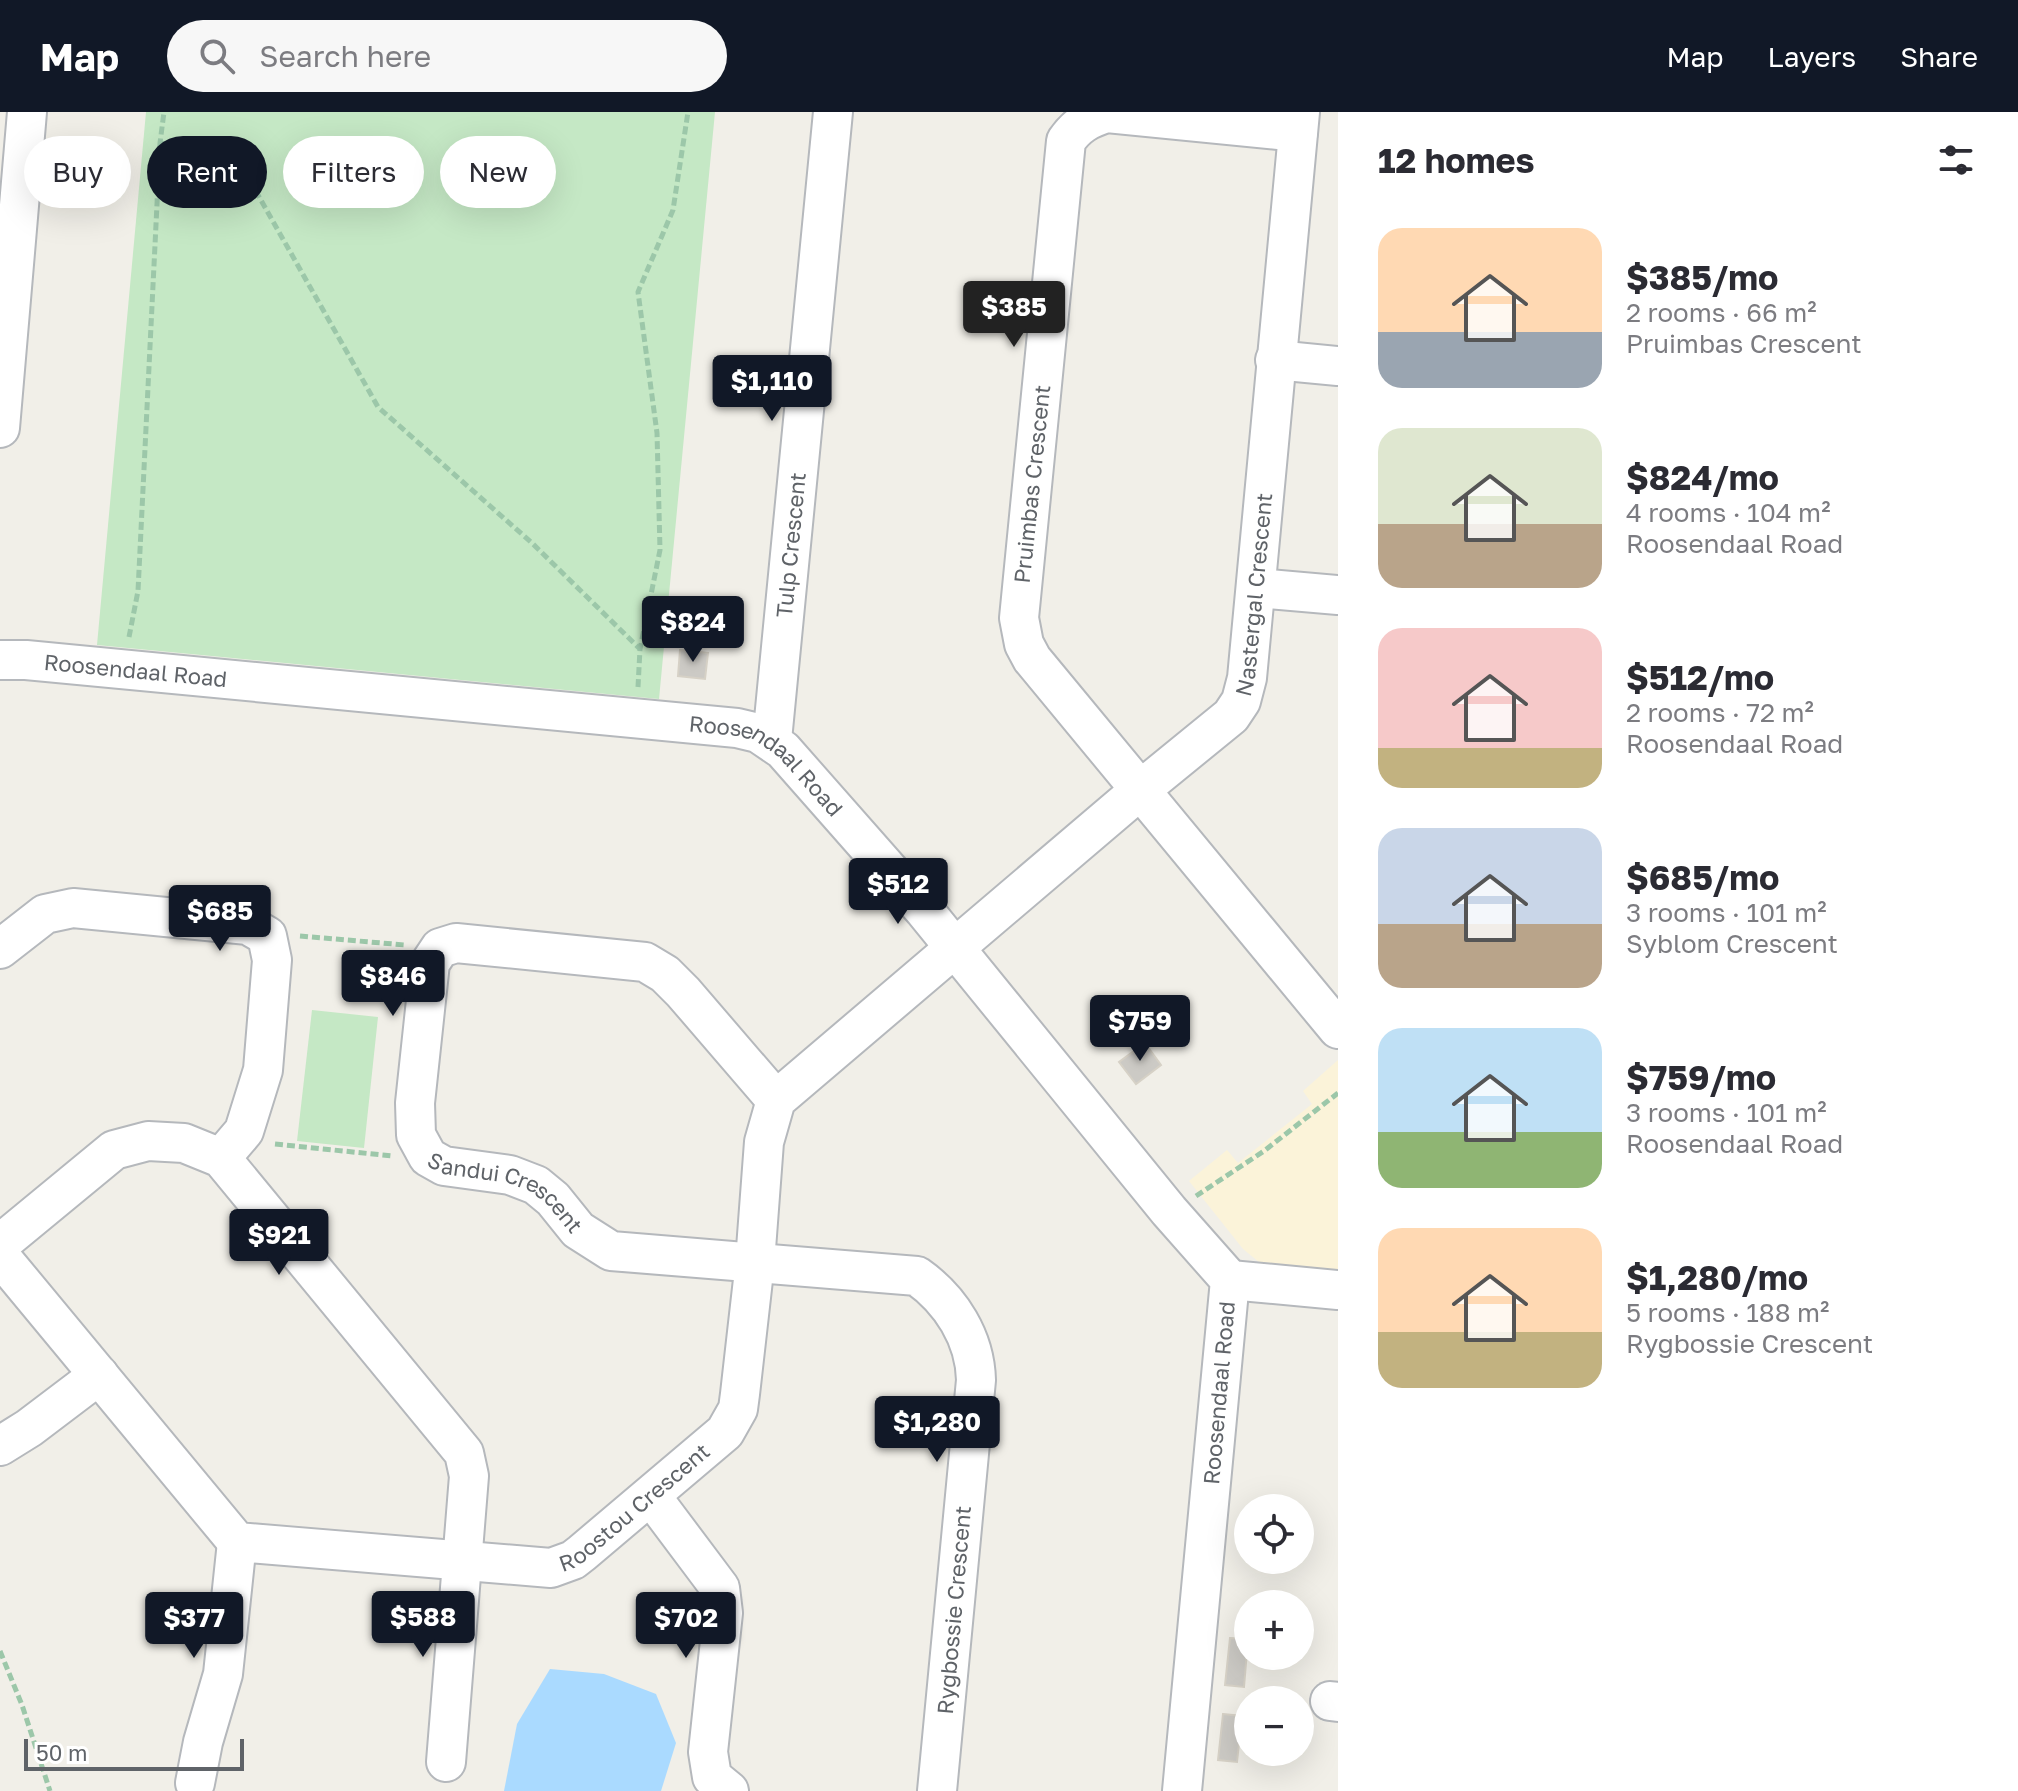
<!DOCTYPE html>
<html lang="en">
<head>
<meta charset="utf-8">
<style>
	body { margin:0; font-family:"Golos Text",sans-serif; background:#f7f7f7; color:#2b2b33; height:100vh; display:flex; flex-direction:column; font-size:30px; white-space:nowrap }
	* { box-sizing:border-box; margin:0 }
	p { font-size:26px; color:#7c7c81 }
	.icon { flex:none; width:44px; height:44px; fill:none; stroke:currentColor; stroke-width:2; stroke-linecap:round; stroke-linejoin:round }
	.map { position:relative; flex:1; overflow:hidden }
	.sheet { display:flex; flex-direction:column; background:#fff; width:680px }
	.sheet>* { flex:none }
	.banner { position:absolute; left:24px; top:24px; width:760px; height:72px; display:flex; gap:16px }
	.buttons { position:absolute; left:1234px; top:1382px; display:grid; gap:16px }
	.buttons a { display:grid; place-items:center; width:80px; height:80px; border-radius:50%; background:#fff; box-shadow:0 8px 32px #0002; font-size:40px }
	.scale { position:absolute; left:24px; bottom:20px; width:220px; box-sizing:border-box; padding-left:8px; border:4px solid #5f6368; border-top:0; font-size:22px; line-height:28px; white-space:nowrap; color:#5f6368; -webkit-text-stroke:6px #fff; paint-order:stroke }
	.price { position:absolute; translate:-50% -68px; padding:0 18px; border-radius:8px; background:#111827; color:#fff; font-size:26px; line-height:52px; filter:drop-shadow(0 2px 4px #0008) }
	.price::after { content:''; position:absolute; left:50%; top:48px; width:24px; height:18px; margin-left:-12px; background:inherit; clip-path:polygon(0 0,100% 0,50% 100%) }
	.price.on { background:#222; color:#fff }
	ul { padding:0; list-style:none }
	li { display:flex; align-items:center; gap:24px; height:200px; padding:0 40px }
	li span { display:grid; place-items:center; flex:none; width:224px; height:160px; border-radius:24px; color:#555 }
	li>.icon { margin-inline-start:auto }
	span .icon { width:96px; height:96px; fill:#fffc; stroke-width:1 }
	li b { font-size:34px }
	h2 { display:flex; justify-content:space-between; align-items:center; height:96px; padding:0 40px; font-size:34px }
	.chip { padding:0 28px; border-radius:36px; background:#fff; box-shadow:0 8px 32px #0002; font-size:28px; line-height:72px }
	.chip.on { background:#111827; color:#fff }
	header { display:flex; align-items:center; gap:48px; box-sizing:border-box; height:112px; padding:0 40px; background:#111827; color:#fff }
	header strong { font-size:38px }
	nav { display:flex; gap:44px; margin-inline-start:auto; font-size:28px }
	.search { width:560px; height:72px; background:#f7f7f7; display:flex; align-items:center; gap:20px; box-sizing:border-box; padding:0 28px; border-radius:44px; color:#7c7c81; font-size:30px }
	main { display:flex; flex:1; min-height:0 }
	.map>svg:first-child { display:block }
</style>
</head>
<body>
<header>
<strong>Map</strong>
<div class="search"><svg class="icon" aria-label="search" viewBox="0 0 24 24"><circle cx="10" cy="10" r="6"/><path d="M15 15l6 6"/></svg>Search here</div>
<nav><a>Map</a><a>Layers</a><a>Share</a></nav>
</header>
<main>
<div class="map">
<svg width="1338" height="1679" viewBox="0 0 1338 1679">
	<rect width="100%" height="100%" fill="#f1efe8"/>
	<g fill="#c5e8c5">
		<path d="M146,0H715L659,587L97,533Z"/>
		<path d="M312,898L378,905L364,1036L297,1029Z"/>
	</g>
	<path fill="#fbf3d9" d="M1338,948V1162L1269,1156L1259,1150L1243,1137L1189,1069L1227,1038L1238,1051L1312,992L1303,979Z"/>
	<path fill="#aadaff" d="M550,1557L604,1562L656,1582L676,1631L661,1679H504L517,1612Z"/>
	<g fill="#cccac5" stroke="#d6d1c6" stroke-width="2">
		<path d="M680,538L708,541L705,567L678,564Z"/>
		<path d="M1145,931L1161,953L1136,972L1119,950Z"/>
		<path d="M1230,1526L1248,1527L1244,1575L1225,1573Z"/>
		<path d="M1223,1602L1242,1604L1237,1650L1218,1648Z"/>
	</g>
	<g fill="none" stroke-linecap="round" stroke-linejoin="round">
		<g stroke="#b5b8bc" stroke-width="42">
			<g id="minor">
				<path d="M1298,20L1107,1C1088,7 1077,13 1066,29L1019,506L1024,532L1032,547L1338,917"/>
				<path d="M1275,248L1338,254"/>
				<path d="M0,316L27,0"/>
				<path d="M1257,476L1338,483"/>
				<path id="s1" d="M0,548H26L737,616L758,621L783,638L924,798L1169,1099L1230,1168L1182,1679"/>
				<path id="s2" d="M772,628L833,0"/>
				<path d="M0,837L45,802L73,796L248,813L267,824L272,848L263,958L244,1019L221,1046"/>
				<path id="s3" d="M776,988L683,880L665,862L645,850L456,831L440,836L430,851L415,991L416,1023L428,1045L444,1054L510,1063L536,1073L553,1087L578,1118L611,1139L917,1164C951,1188 975,1226 976,1268L937,1679"/>
				<path d="M0,1132L114,1038L148,1029L184,1031L221,1046L464,1341L469,1364L446,1650"/>
				<path id="s4" d="M0,1144L237,1430L551,1456L573,1448L582,1441L725,1320L738,1297L740,1282L755,1150L764,1030L776,988L1139,679L1231,604L1241,589L1247,566L1300,0"/>
				<path d="M1230,1168L1338,1178"/>
				<path d="M0,1334L29,1316L99,1263"/>
				<path d="M651,1384L720,1476L723,1501L708,1640L712,1665L729,1679"/>
				<path d="M1330,1589L1338,1590"/>
				<path d="M195,1671L203,1630L223,1562L237,1430"/>
			</g>
		</g>
		<g stroke="#9cc7a9" stroke-width="5" stroke-dasharray="8 4" stroke-linecap="butt">
			<path d="M160,31L203,42L258,83L378,295L532,431L640,537"/>
			<path d="M129,525L138,479L160,31L164,0"/>
			<path d="M638,575L640,537L660,438L657,321L638,180L673,98L688,0"/>
			<path d="M300,824L405,833"/>
			<path d="M275,1032L392,1044"/>
			<path d="M1196,1084L1264,1039L1338,981"/>
			<path d="M0,1539L22,1593L50,1679"/>
		</g>
		<use href="#minor" stroke="#fff" stroke-width="38"/>
	</g>
	<g text-anchor="middle" stroke-width="6" stroke-linejoin="round" paint-order="stroke">
		<g font-size="22" fill="#5f6368" stroke="#fff">
			<text transform="translate(1032 372) rotate(-84)" y="8">Pruimbas Crescent</text>
			<text dy="8" stroke="none"><textPath href="#s2" startOffset="196">Tulp Crescent</textPath></text>
			<text dy="8" stroke="none"><textPath href="#s4" startOffset="1968">Nastergal Crescent</textPath></text>
			<text dy="8" stroke="none"><textPath href="#s1" startOffset="136">Roosendaal Road</textPath></text>
			<text dy="8" stroke="none"><textPath href="#s1" startOffset="784">Roosendaal Road</textPath></text>
			<text dy="8" stroke="none"><textPath href="#s3" startOffset="702">Sandui Crescent</textPath></text>
			<text transform="translate(1219 1281) rotate(-85)" y="8">Roosendaal Road</text>
			<text dy="8" stroke="none"><textPath href="#s4" startOffset="790">Roostou Crescent</textPath></text>
			<text transform="translate(954 1498) rotate(-85)" y="8">Rygbossie Crescent</text>
		</g>
	</g>
</svg>
<div class="buttons">
<a><svg class="icon" aria-label="locate" viewBox="0 0 24 24"><circle cx="12" cy="12" r="6"/><path d="M12 2v4M12 18v4M2 12h4M18 12h4"/></svg></a>
<a>+</a>
<a>−</a>
</div>
<div class="scale">50 m</div>
<b class="price on" style="left:1014px;top:237px">$385</b>
<b class="price" style="left:772px;top:311px">$1,110</b>
<b class="price" style="left:693px;top:552px">$824</b>
<b class="price" style="left:898px;top:814px">$512</b>
<b class="price" style="left:220px;top:841px">$685</b>
<b class="price" style="left:393px;top:906px">$846</b>
<b class="price" style="left:1140px;top:951px">$759</b>
<b class="price" style="left:279px;top:1165px">$921</b>
<b class="price" style="left:937px;top:1352px">$1,280</b>
<b class="price" style="left:423px;top:1547px">$588</b>
<b class="price" style="left:194px;top:1548px">$377</b>
<b class="price" style="left:686px;top:1548px">$702</b>
<div class="banner">
<a class="chip">Buy</a>
<a class="chip on">Rent</a>
<a class="chip">Filters</a>
<a class="chip">New</a>
</div>
</div>
<section class="sheet">
<h2>12 homes<svg class="icon" aria-label="filters" viewBox="0 0 24 24"><path d="M4 7h16M4 17h16"/><circle cx="9" cy="7" r="2"/><circle cx="15" cy="17" r="2"/></svg></h2>
<ul>
<li><span style="background:linear-gradient(#ffd9b3 65%,#9aa5b1 0)"><svg class="icon" aria-label="home" viewBox="0 0 24 24"><path d="M3 11l9-7 9 7M6 9v11h12V9"/></svg></span><div><b>$385/mo</b><p>2 rooms · 66 m²</p><p>Pruimbas Crescent</p></div></li>
<li><span style="background:linear-gradient(#dfe7d0 60%,#b9a48a 0)"><svg class="icon" aria-label="home" viewBox="0 0 24 24"><path d="M3 11l9-7 9 7M6 9v11h12V9"/></svg></span><div><b>$824/mo</b><p>4 rooms · 104 m²</p><p>Roosendaal Road</p></div></li>
<li><span style="background:linear-gradient(#f6c9c9 75%,#c2b280 0)"><svg class="icon" aria-label="home" viewBox="0 0 24 24"><path d="M3 11l9-7 9 7M6 9v11h12V9"/></svg></span><div><b>$512/mo</b><p>2 rooms · 72 m²</p><p>Roosendaal Road</p></div></li>
<li><span style="background:linear-gradient(#c9d6e8 60%,#b9a48a 0)"><svg class="icon" aria-label="home" viewBox="0 0 24 24"><path d="M3 11l9-7 9 7M6 9v11h12V9"/></svg></span><div><b>$685/mo</b><p>3 rooms · 101 m²</p><p>Syblom Crescent</p></div></li>
<li><span style="background:linear-gradient(#bfe0f5 65%,#8fb573 0)"><svg class="icon" aria-label="home" viewBox="0 0 24 24"><path d="M3 11l9-7 9 7M6 9v11h12V9"/></svg></span><div><b>$759/mo</b><p>3 rooms · 101 m²</p><p>Roosendaal Road</p></div></li>
<li><span style="background:linear-gradient(#ffd9b3 65%,#c2b280 0)"><svg class="icon" aria-label="home" viewBox="0 0 24 24"><path d="M3 11l9-7 9 7M6 9v11h12V9"/></svg></span><div><b>$1,280/mo</b><p>5 rooms · 188 m²</p><p>Rygbossie Crescent</p></div></li>
</ul>
</section>
</main>
</body>
</html>
